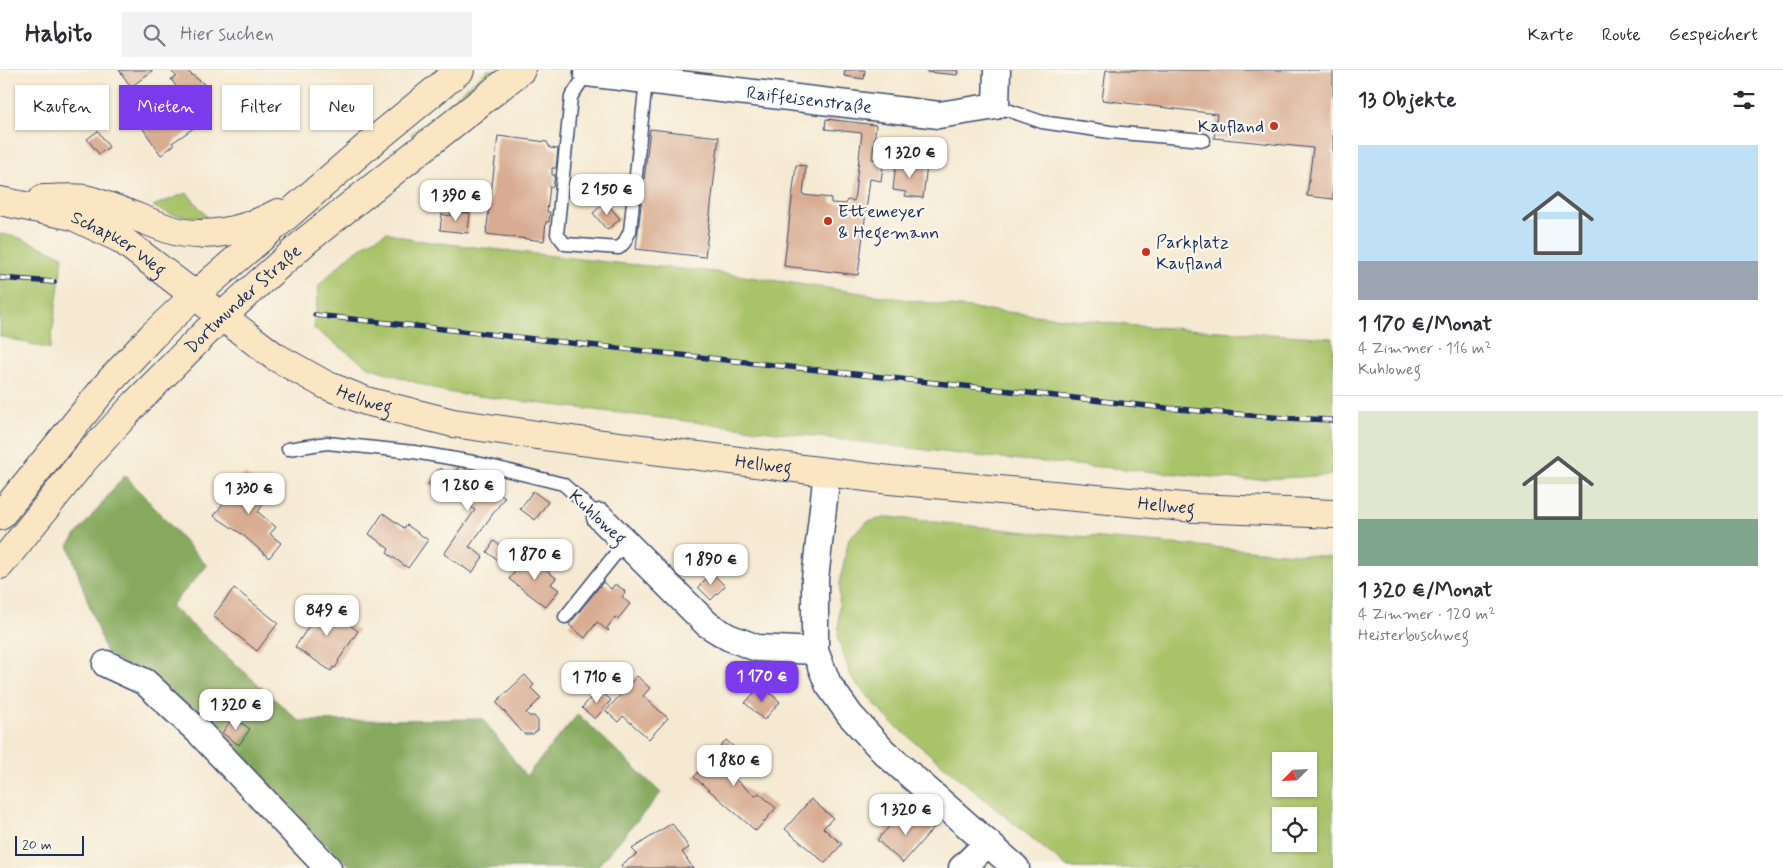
<!DOCTYPE html>
<html lang="de">
<head>
<meta charset="utf-8">
<style>
	body { margin:0; font-family:Mynerve,sans-serif; background:#f2f2f3; color:#2b2b33; height:100vh; display:flex; flex-direction:column; font-size:19px; white-space:nowrap }
	* { box-sizing:border-box; margin:0 }
	p { font-size:16px; color:#7c7c81 }
	.icon { flex:none; width:28px; height:28px; fill:none; stroke:currentColor; stroke-width:2; stroke-linecap:round; stroke-linejoin:round }
	.map { position:relative; flex:1; overflow:hidden }
	.side { display:flex; flex-direction:column; background:#fff; width:450px }
	.side>* { flex:none }
	.hud { position:absolute; left:15px; top:15px; width:475px; height:45px; display:flex; gap:10px }
	.needle { width:32px; rotate:246deg }
	.controls { position:absolute; left:1272px; top:682px; display:grid; gap:10px }
	.controls a { display:grid; place-items:center; width:45px; height:45px; border-radius:0px; background:#fff; box-shadow:0 1px 4px #0004; font-size:25px }
	.scale { position:absolute; left:15px; bottom:12px; width:69px; box-sizing:border-box; padding-left:5px; border:2px solid #1b2f5e; border-top:0; font-size:14px; line-height:18px; white-space:nowrap; color:#1b2f5e; -webkit-text-stroke:4px #fbf7ec; paint-order:stroke }
	.price { position:absolute; translate:-50% -42px; padding:0 11px; border-radius:10px; background:#fff; color:#222; font-size:16px; line-height:32px; filter:drop-shadow(0 1px 2px #0008) }
	.price::after { content:''; position:absolute; left:50%; top:30px; width:15px; height:11px; margin-left:-8px; background:inherit; clip-path:polygon(0 0,100% 0,50% 100%) }
	.price.active { background:#7c3aed; color:#fff }
	ul { padding:0; list-style:none }
	li { display:grid; align-content:center; gap:10px; height:265px; padding:0 25px }
	li+li { border-top:1px solid #e1e1e2 }
	li span { display:grid; place-items:center; height:155px; border-radius:0px; color:#555 }
	li>.icon { margin-inline-start:auto }
	span .icon { width:90px; height:90px; fill:#fffc; stroke-width:1 }
	li b { font-size:21px }
	h2 { display:flex; justify-content:space-between; align-items:center; height:60px; padding:0 25px; font-size:21px }
	.chip { padding:0 18px; border-radius:0px; background:#fff; box-shadow:0 1px 4px #0004; font-size:18px; line-height:45px }
	.chip.active { background:#7c3aed; color:#fff }
	header { display:flex; align-items:center; gap:30px; box-sizing:border-box; height:70px; padding:0 25px; background:#fff; border-bottom:1px solid #e1e1e2 }
	header strong { font-size:24px }
	nav { display:flex; gap:28px; margin-inline-start:auto; font-size:18px }
	.search { width:350px; height:45px; background:#f2f2f3; display:flex; align-items:center; gap:12px; box-sizing:border-box; padding:0 18px; border-radius:0px; color:#7c7c81; font-size:19px }
	main { display:flex; flex:1; min-height:0 }
	.map>svg:first-child { display:block }
</style>
</head>
<body>
<header>
<strong>Habito</strong>
<div class="search"><svg class="icon" aria-label="search" viewBox="0 0 24 24"><circle cx="10" cy="10" r="6"/><path d="M15 15l6 6"/></svg>Hier suchen</div>
<nav><a>Karte</a><a>Route</a><a>Gespeichert</a></nav>
</header>
<main>
<div class="map">
<svg width="1333" height="798" viewBox="0 0 1333 798">
	<rect width="100%" height="100%" fill="#fbf7ec"/>
	<filter id="ink" filterUnits="userSpaceOnUse"><feTurbulence type="fractalNoise" baseFrequency=".02" numOctaves="2"/><feDisplacementMap in="SourceGraphic" scale="10" xChannelSelector="R" yChannelSelector="G"/><feConvolveMatrix kernelMatrix="1 2 1 2 8 2 1 2 1" color-interpolation-filters="sRGB"/></filter>
	<filter id="wash" filterUnits="userSpaceOnUse"><feTurbulence type="fractalNoise" baseFrequency=".0096" numOctaves="4" result="noise"/><feDisplacementMap in="SourceGraphic" scale="20" xChannelSelector="R" yChannelSelector="G"/><feGaussianBlur stdDeviation="1.12" result="paint"/><feColorMatrix in="noise" values="0 0 0 0 0 0 0 0 0 0 0 0 0 0 0 0 0 1.4 0 .05"/><feComposite in="paint" operator="in"/></filter>
	<g filter="url(#wash)">
		<rect width="100%" height="100%" fill="#f5e9d2"/>
		<g fill="#a9c369" stroke="#627964" fill-rule="evenodd">
			<path d="M488,0H500L414,68L411,64Z"/>
			<path d="M186,123L189,125L207,147C189,148 169,146 153,136Z"/>
			<path d="M387,162L413,170L615,193L715,202L951,236L1136,256L1333,268V405L1246,410L977,386L445,322L369,297L314,259L319,215L348,187L367,173Z"/>
			<path d="M0,164L17,167L63,186L50,279L0,266Z"/>
			<path d="M888,447L1027,462L1333,487V798H1068L892,653L852,609L838,569L840,511L849,468L867,452ZM1281,691H1309V719H1281ZM1281,746H1309V774H1281Z"/>
		</g>
		<path fill="#86a95d" stroke="#506c5e" d="M125,405L207,496L171,536L299,651L483,649L526,706L578,644L661,723L596,798H352L146,608L106,583L68,475Z"/>
		<g id="blocks">
			<g fill="#d8ac92">
				<path d="M119,0H152V1L131,17Z"/>
				<path d="M170,0H190L187,1L204,14L184,28L171,9L177,7Z"/>
				<path d="M845,0H865L864,9L844,6Z"/>
				<path d="M927,0H958L957,5L927,2Z"/>
				<path d="M1106,0H1333V129L1307,126L1313,78L1214,68L1217,44L1102,30Z"/>
				<path d="M176,22L198,55L172,73L174,75L161,85L137,50Z"/>
				<path d="M826,49L876,55L872,89L884,90L881,111L870,109L858,205L784,196L796,95L806,96L803,125L831,128V133L846,134L847,130L854,131L862,63L825,59Z"/>
				<path d="M650,59L719,67L705,187L636,179Z"/>
				<path d="M98,61L109,77L99,84L87,69Z"/>
				<path d="M498,66L547,72L550,78L558,79L556,98H552V105H555L553,117L550,116L547,142H550L549,152H546L544,171L486,164Z"/>
				<path d="M896,92L927,95L923,128L905,126L906,122L893,120Z"/>
				<path d="M606,132L620,149L607,160L593,143Z"/>
				<path d="M451,141L470,143L468,163L440,160L442,144L450,146Z"/>
				<path d="M460,395L505,427L469,477L472,478L483,487L472,503L444,484L475,440L445,418L441,423L428,414L440,398L452,407Z"/>
				<path d="M244,404L272,421L258,442L276,457L270,464L281,473L269,488L243,465L214,446Z"/>
				<path d="M533,421L548,432L535,450L520,439Z"/>
				<path d="M383,443L404,458L407,455L428,470L408,498L387,483L389,479L369,464Z"/>
				<path d="M494,471L511,483L503,494L487,482Z"/>
				<path d="M528,486L556,508L551,514L559,520L546,537L509,509Z"/>
				<path d="M712,503L725,516L711,530L698,517Z"/>
				<path d="M603,512L611,519L614,515H617L624,520L625,523L622,527L630,534L618,549L615,547L607,558L609,560L608,561L597,552L585,568L569,555Z"/>
				<path d="M234,518L278,553L257,581L213,546Z"/>
				<path d="M326,531L343,543L340,548L358,561L338,591L339,592L335,598L333,597L331,601L295,577Z"/>
				<path d="M525,605L534,615L531,618L541,628L526,643L529,646H534L538,651V660L533,664H524L496,632Z"/>
				<path d="M637,606L650,618L643,626L668,648L649,669L623,646L618,652L606,641Z"/>
				<path d="M761,615L780,632L764,650L745,633Z"/>
				<path d="M598,619L611,630L595,649L582,638Z"/>
				<path d="M233,647L250,659L239,675L222,663Z"/>
				<path d="M726,670L747,689L731,706L755,726L759,723L776,738L756,761L694,707Z"/>
				<path d="M811,729L833,748L823,758L842,774L825,793L785,759Z"/>
				<path d="M920,743L935,756L903,793L877,770L898,747L908,756Z"/>
				<path d="M672,753L689,778L682,782L693,798H623L621,795L637,784L632,779Z"/>
			</g>
		</g>
	</g>
	<g filter="url(#ink)">
		<use href="#blocks" fill-opacity="0" stroke="#3c4b6f" stroke-width="1"/>
		<g fill="none" stroke-linecap="round" stroke-linejoin="round">
			<g stroke="#3c4b6f" stroke-width="15">
				<g id="lane">
					<path d="M587,3L571,27L557,164L565,174L619,178L624,173L630,161L646,11"/>
					<path d="M996,36L1042,52L1110,62L1204,70"/>
					<path d="M288,379L327,373L414,382L473,392L563,414L600,447"/>
					<path d="M565,547L625,472"/>
				</g>
			</g>
			<g stroke="#3c4b6f" stroke-width="29">
				<g id="street">
					<path id="s1" d="M587,3L939,45L996,36L997,0"/>
					<path d="M827,402L815,509V581L828,614L850,645L884,682L1016,798"/>
					<path d="M600,447L707,554L728,567L757,578L815,581"/>
					<path d="M106,594L145,612L200,663L328,798"/>
					<path d="M962,798L988,773"/>
				</g>
			</g>
			<g stroke="#3c4b6f" stroke-width="30">
				<g id="secondary">
					<path d="M43,129C57,129 72,127 85,129C91,130 98,133 104,135C125,142 146,151 168,159C203,171 247,160 278,143"/>
					<path id="s2" d="M0,131L73,146L121,169L274,286L326,315L366,331L453,353L572,370L890,410L1195,438L1333,444"/>
					<path d="M0,446L110,311L152,266L194,226L364,79L460,0"/>
					<path id="s3" d="M0,495L84,390L136,333L221,247L307,170L521,0"/>
				</g>
			</g>
			<use href="#lane" stroke="#fff" stroke-width="12"/>
			<use href="#street" stroke="#fff" stroke-width="26"/>
			<use href="#secondary" stroke="#fbe6c4" stroke-width="28"/>
			<g stroke="#1b2f5e" stroke-width="5.5">
				<g id="rail">
					<path d="M0,208L54,212"/>
					<path d="M315,245L1166,338L1283,348L1333,350"/>
				</g>
			</g>
			<use href="#rail" stroke="#fbf7ec" stroke-width="4" stroke-dasharray="11" stroke-linecap="butt"/>
		</g>
	</g>
	<g fill="#c8321e" stroke="#fbf7ec" stroke-width="2">
		<circle cx="1274" cy="56" r="5"/>
		<circle cx="828" cy="151" r="5"/>
		<circle cx="1146" cy="182" r="5"/>
	</g>
	<g text-anchor="middle" stroke-width="4.5" stroke-linejoin="round" paint-order="stroke">
		<g font-size="18" fill="#1b2f5e" stroke="#fbf7ec">
			<text dy="6" stroke="none"><textPath href="#s1" startOffset="224">Raiffeisenstraße</textPath></text>
			<text dy="6" stroke="none"><textPath href="#s2" startOffset="128">Schapker Weg</textPath></text>
			<text dy="6" stroke="none"><textPath href="#s3" startOffset="361">Dortmunder Straße</textPath></text>
			<text dy="6" stroke="none"><textPath href="#s2" startOffset="421">Hellweg</textPath></text>
			<text dy="6" stroke="none"><textPath href="#s2" startOffset="826">Hellweg</textPath></text>
			<text dy="6" stroke="none"><textPath href="#s2" startOffset="1231">Hellweg</textPath></text>
			<text transform="translate(598 447) rotate(43)" y="6">Kuhloweg</text>
		</g>
		<g font-size="18" fill="#1b2f5e" stroke="#fbf7ec" text-anchor="start">
			<text x="1264" y="62" text-anchor="end">Kaufland</text>
			<text x="838" y="147">Ettemeyer<tspan x="838" dy="21">&amp; Hegemann</tspan></text>
			<text x="1156" y="178">Parkplatz<tspan x="1156" dy="21">Kaufland</tspan></text>
		</g>
	</g>
</svg>
<div class="controls">
<a><svg class="needle" viewBox="-14 -14 28 28"><path d="M0-13l5 13h-10z" fill="#e53935"/><path d="M0 13l5-13h-10z" fill="#7c7c81"/></svg></a>
<a><svg class="icon" aria-label="locate" viewBox="0 0 24 24"><circle cx="12" cy="12" r="6"/><path d="M12 2v4M12 18v4M2 12h4M18 12h4"/></svg></a>
</div>
<div class="scale">20 m</div>
<b class="price" style="left:910px;top:109px">1 320 €</b>
<b class="price" style="left:607px;top:146px">2 150 €</b>
<b class="price" style="left:456px;top:152px">1 390 €</b>
<b class="price" style="left:468px;top:442px">1 280 €</b>
<b class="price" style="left:249px;top:445px">1 330 €</b>
<b class="price" style="left:535px;top:511px">1 870 €</b>
<b class="price" style="left:711px;top:516px">1 890 €</b>
<b class="price" style="left:327px;top:567px">849 €</b>
<b class="price active" style="left:762px;top:633px">1 170 €</b>
<b class="price" style="left:597px;top:634px">1 710 €</b>
<b class="price" style="left:236px;top:661px">1 320 €</b>
<b class="price" style="left:734px;top:717px">1 880 €</b>
<b class="price" style="left:906px;top:766px">1 320 €</b>
<div class="hud">
<a class="chip">Kaufen</a>
<a class="chip active">Mieten</a>
<a class="chip">Filter</a>
<a class="chip">Neu</a>
</div>
</div>
<section class="side">
<h2>13 Objekte<svg class="icon" aria-label="filters" viewBox="0 0 24 24"><path d="M4 7h16M4 17h16"/><circle cx="9" cy="7" r="2"/><circle cx="15" cy="17" r="2"/></svg></h2>
<ul>
<li><span style="background:linear-gradient(#bfe0f5 75%,#9aa5b1 0)"><svg class="icon" aria-label="home" viewBox="0 0 24 24"><path d="M3 11l9-7 9 7M6 9v11h12V9"/></svg></span><div><b>1 170 €/Monat</b><p>4 Zimmer · 116 m²</p><p>Kuhloweg</p></div></li>
<li><span style="background:linear-gradient(#dfe7d0 70%,#7fa58c 0)"><svg class="icon" aria-label="home" viewBox="0 0 24 24"><path d="M3 11l9-7 9 7M6 9v11h12V9"/></svg></span><div><b>1 320 €/Monat</b><p>4 Zimmer · 120 m²</p><p>Heisterbuschweg</p></div></li>
</ul>
</section>
</main>
</body>
</html>
